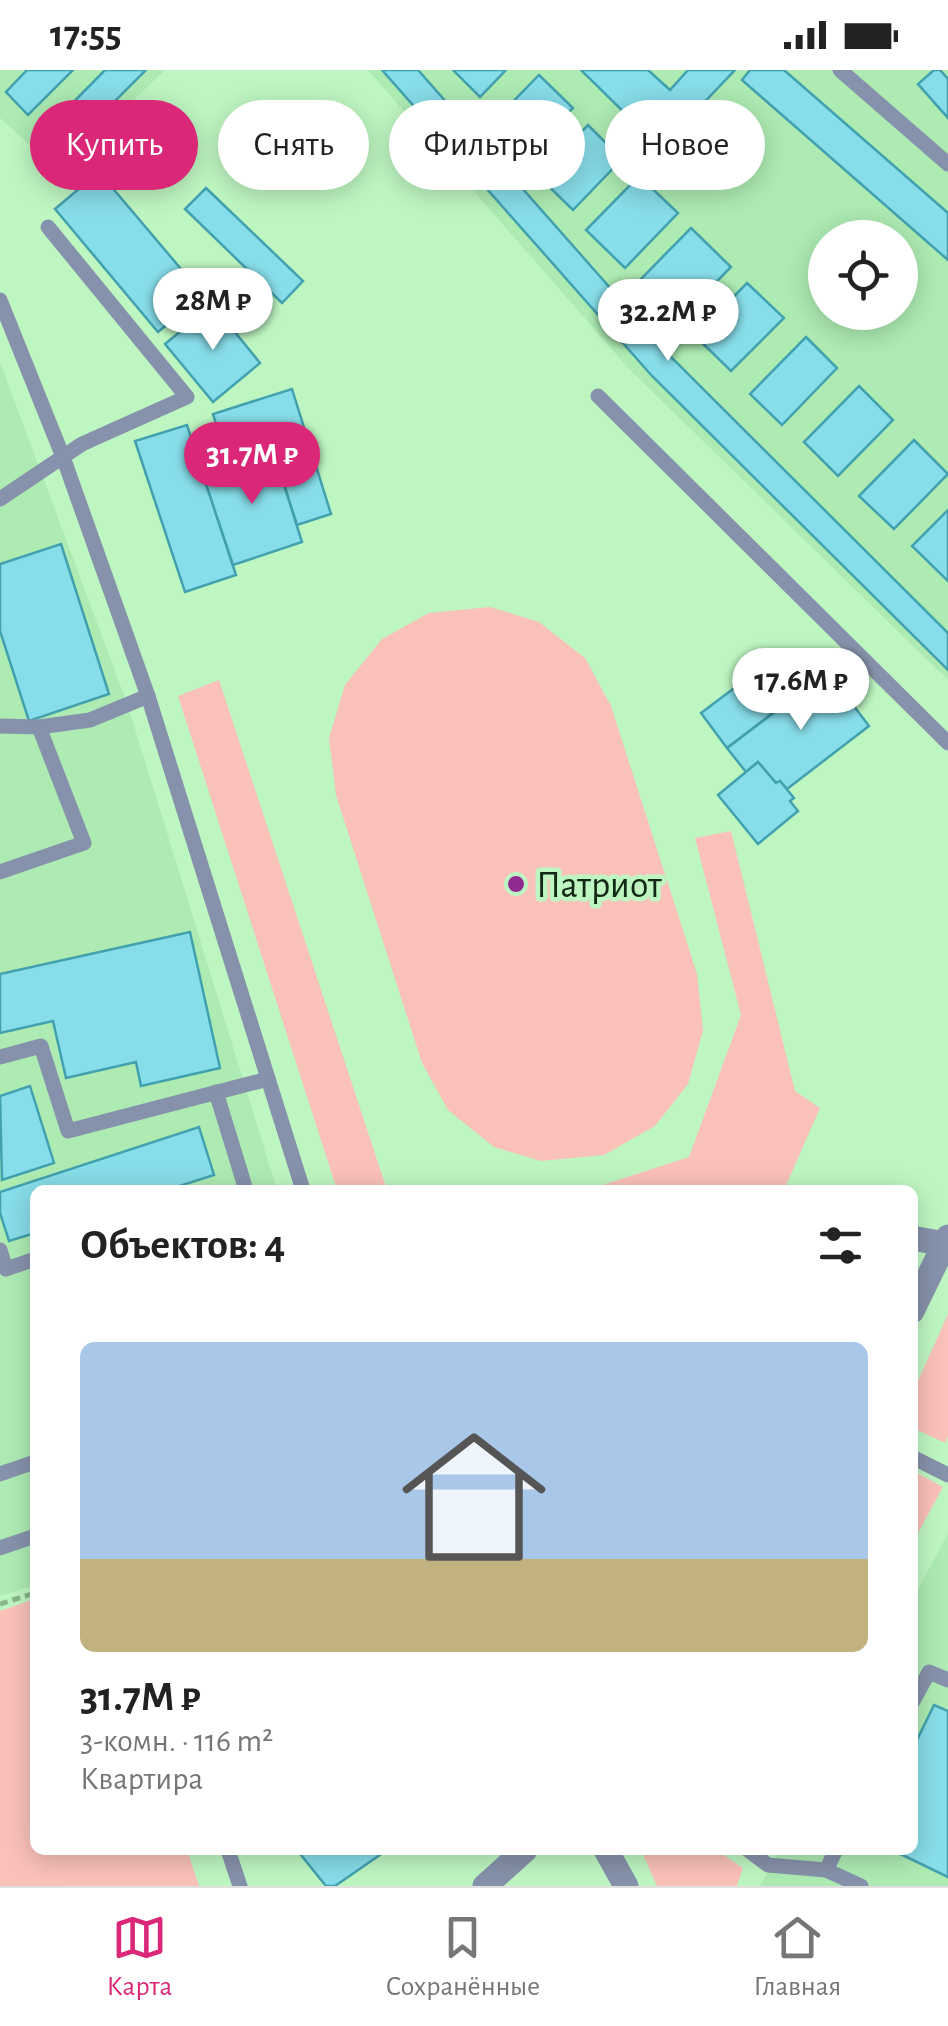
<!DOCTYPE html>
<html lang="ru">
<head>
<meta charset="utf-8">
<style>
	body { margin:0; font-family:"Alegreya Sans",sans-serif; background:#f6f6f6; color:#222; height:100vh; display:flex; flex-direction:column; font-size:38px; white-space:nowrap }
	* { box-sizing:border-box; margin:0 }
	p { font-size:32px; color:#767676 }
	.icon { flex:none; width:55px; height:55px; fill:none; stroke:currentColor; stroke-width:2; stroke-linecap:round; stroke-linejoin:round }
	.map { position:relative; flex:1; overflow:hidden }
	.side { position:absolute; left:30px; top:1115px; width:888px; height:670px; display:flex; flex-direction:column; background:#fff; border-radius:15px; box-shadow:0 5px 25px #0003 }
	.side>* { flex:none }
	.banner { position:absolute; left:30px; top:30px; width:890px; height:90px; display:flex; gap:20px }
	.fabs { position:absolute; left:808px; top:150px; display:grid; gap:20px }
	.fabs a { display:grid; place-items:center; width:110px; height:110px; border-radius:50%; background:#fff; box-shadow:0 5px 25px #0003; font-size:50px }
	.price { position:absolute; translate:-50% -85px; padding:0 22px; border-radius:35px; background:#fff; color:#222; font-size:32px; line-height:65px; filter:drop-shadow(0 2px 5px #0008) }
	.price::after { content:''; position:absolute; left:50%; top:60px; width:30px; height:22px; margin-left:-15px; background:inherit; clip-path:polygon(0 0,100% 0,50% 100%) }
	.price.active { background:#db2777; color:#fff }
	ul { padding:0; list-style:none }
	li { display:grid; align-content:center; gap:20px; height:530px; padding:0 50px }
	li span { display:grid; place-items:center; height:310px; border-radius:15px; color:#555 }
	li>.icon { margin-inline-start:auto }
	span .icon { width:180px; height:180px; fill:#fffc; stroke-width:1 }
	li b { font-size:42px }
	h2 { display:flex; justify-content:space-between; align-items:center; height:120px; padding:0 50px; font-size:42px }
	.tag { padding:0 35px; border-radius:45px; background:#fff; box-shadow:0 5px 25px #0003; font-size:35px; line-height:90px }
	.tag.active { background:#db2777; color:#fff }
	.status { display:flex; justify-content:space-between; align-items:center; height:70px; padding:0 50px; background:#fff; direction:ltr }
	.status svg { height:28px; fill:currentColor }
	.dock { display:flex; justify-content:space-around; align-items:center; height:140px; border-top:2px solid #e0e0e0; background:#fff; font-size:28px; color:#767676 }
	.dock a { display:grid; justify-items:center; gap:5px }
	.dock .active { color:#db2777 }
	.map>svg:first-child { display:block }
</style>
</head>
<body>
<div class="status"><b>17:55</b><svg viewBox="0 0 49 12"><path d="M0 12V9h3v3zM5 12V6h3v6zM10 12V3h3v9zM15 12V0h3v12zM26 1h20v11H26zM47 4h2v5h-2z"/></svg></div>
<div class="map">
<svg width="948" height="1816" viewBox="0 0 948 1816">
	<rect width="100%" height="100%" fill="#bef6c2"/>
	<g fill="#adebb3" fill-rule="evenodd">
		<path d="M0,0H165L59,101L0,48Z"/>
		<path d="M368,0H948V610L629,299ZM825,168H900V242H825Z"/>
		<path d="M0,292L128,636L277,1120H35V1515L0,1526Z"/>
		<path d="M948,1463V1816H760L779,1780H912L913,1529Z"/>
	</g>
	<g fill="#fac1ba">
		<path d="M490,537L539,552L585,588L611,636L697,904L703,961L688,1014L655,1056L604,1085L541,1091L494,1077L448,1040L422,993L336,725L329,668L345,615L382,569L429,543Z"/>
		<path d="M219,610L387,1120H337L178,626Z"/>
		<path d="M731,761L795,1021L820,1038L784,1120H587L689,1087L741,945L695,768Z"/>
		<path d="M948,1244V1366L945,1373L913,1358V1322Z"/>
		<path d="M913,1401L943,1417L913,1472Z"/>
		<path d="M35,1529V1780H187L199,1816H0V1541Z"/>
		<path d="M641,1780H716L743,1798L737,1816H657Z"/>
	</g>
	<g fill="#87dde9" stroke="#42a1ae" stroke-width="2.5">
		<path d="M27,0H73L28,45L6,22Z"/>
		<path d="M105,0H146L64,82L44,62Z"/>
		<path d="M382,0H418L671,287L948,563V600L652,306Z"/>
		<path d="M453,0H506L480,27Z"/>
		<path d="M581,0H648L670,20L688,0H735L654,85L631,63L638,56Z"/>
		<path d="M750,0H784L948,143V190L742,10Z"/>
		<path d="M934,0H940L948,9V48L918,14Z"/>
		<path d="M539,5L573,38L530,81L497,48Z"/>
		<path d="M588,55L622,89L573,140L538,106Z"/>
		<path d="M99,102L203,225L158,262L55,139Z"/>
		<path d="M639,106L678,143L625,198L586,160Z"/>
		<path d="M206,118L303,211L282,233L185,139Z"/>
		<path d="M691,158L731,197L678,251L638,212Z"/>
		<path d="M747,213L784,248L731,301L695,266Z"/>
		<path d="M213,235L260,293L213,332L165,274Z"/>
		<path d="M806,267L837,298L782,355L750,324Z"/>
		<path d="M859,316L893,350L838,406L804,372Z"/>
		<path d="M292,319L331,444L297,455L273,380L228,393L213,344Z"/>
		<path d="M187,355L236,505L185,522L135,371Z"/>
		<path d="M914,370L948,404L894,459L859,426Z"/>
		<path d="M273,380L302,472L233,495L202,402Z"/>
		<path d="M948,440V511L912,476Z"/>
		<path d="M61,474L109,624L29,651L0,561V494Z"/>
		<path d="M828,602L869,656L787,719L780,711L776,713L758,692L746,702L727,678Z"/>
		<path d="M749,607L775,641L727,678L701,643Z"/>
		<path d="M758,692L776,713L780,711L794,728L790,731L798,741L758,774L718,725Z"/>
		<path d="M190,862L220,998L141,1016L136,992L66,1008L53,951L0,963V904Z"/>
		<path d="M30,1016L54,1093L2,1110L0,1026Z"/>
		<path d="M199,1057L214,1105L167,1120H35V1163L9,1171L0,1143V1122Z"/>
		<path d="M934,1635L948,1641V1807L892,1780H912V1680Z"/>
		<path d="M297,1780H387L335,1816H326Z"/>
	</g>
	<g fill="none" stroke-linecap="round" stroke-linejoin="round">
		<path stroke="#88b58b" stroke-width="5" stroke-dasharray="8 5" stroke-linecap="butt" d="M0,1534L35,1523"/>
		<g stroke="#8692ab" stroke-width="15">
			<path d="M840,0L948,94"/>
			<path d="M0,230L63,387L148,626L303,1120"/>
			<path d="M598,326L948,673"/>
			<path d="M0,429L82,374L187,327L48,157"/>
			<path d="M0,656L39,657L90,650L148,626"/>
			<path d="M0,802L84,773L39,657"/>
			<path d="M0,987L41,976L68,1061L268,1009"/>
			<path d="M216,1022L246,1120"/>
			<path d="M0,1180L6,1199L35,1189"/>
			<path d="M912,1387L948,1405"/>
			<path d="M0,1404L35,1392"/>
			<path d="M0,1478L35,1466"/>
			<path d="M912,1633L929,1602L948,1610"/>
			<path d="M228,1780L240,1816"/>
			<path d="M748,1780L768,1795L826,1800L836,1780"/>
			<path d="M826,1800L861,1816"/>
		</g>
		<g stroke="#8692ab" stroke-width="25">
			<path d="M912,1168L945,1174"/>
			<path d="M606,1780L626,1816"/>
		</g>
		<g stroke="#8692ab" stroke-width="25">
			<path d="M912,1241L948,1167"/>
			<path d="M485,1816L525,1780"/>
		</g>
	</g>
	<circle fill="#8e2a91" stroke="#bef6c2" stroke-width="4" cx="516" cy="814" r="10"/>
	<g text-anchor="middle" stroke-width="9" stroke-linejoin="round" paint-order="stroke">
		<g font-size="38" fill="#122815" stroke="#bef6c2" text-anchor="start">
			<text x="536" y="827">Патриот</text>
		</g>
	</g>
</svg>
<div class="fabs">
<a><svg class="icon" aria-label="locate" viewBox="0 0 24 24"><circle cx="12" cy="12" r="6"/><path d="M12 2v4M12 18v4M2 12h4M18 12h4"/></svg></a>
</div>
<b class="price" style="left:213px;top:283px">28M ₽</b>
<b class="price" style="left:668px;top:294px">32.2M ₽</b>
<b class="price active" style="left:252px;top:437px">31.7M ₽</b>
<b class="price" style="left:801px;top:663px">17.6M ₽</b>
<div class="banner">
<a class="tag active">Купить</a>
<a class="tag">Снять</a>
<a class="tag">Фильтры</a>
<a class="tag">Новое</a>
</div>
<section class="side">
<h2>Объектов: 4<svg class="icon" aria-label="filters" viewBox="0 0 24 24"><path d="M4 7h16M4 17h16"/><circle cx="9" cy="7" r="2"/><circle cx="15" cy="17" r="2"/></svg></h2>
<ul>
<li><span style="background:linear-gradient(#a9c7e8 70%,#c2b280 0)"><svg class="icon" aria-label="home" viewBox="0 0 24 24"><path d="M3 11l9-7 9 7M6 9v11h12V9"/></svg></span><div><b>31.7M ₽</b><p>3-комн. · 116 m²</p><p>Квартира</p></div></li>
</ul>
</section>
</div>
<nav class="dock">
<a class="active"><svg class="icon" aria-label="map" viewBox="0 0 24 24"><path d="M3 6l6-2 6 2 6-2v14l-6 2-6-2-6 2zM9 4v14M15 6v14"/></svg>Карта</a>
<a><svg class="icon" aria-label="saved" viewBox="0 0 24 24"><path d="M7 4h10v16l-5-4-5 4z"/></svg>Сохранённые</a>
<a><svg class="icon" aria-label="home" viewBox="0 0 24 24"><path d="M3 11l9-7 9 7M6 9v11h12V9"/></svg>Главная</a>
</nav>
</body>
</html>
